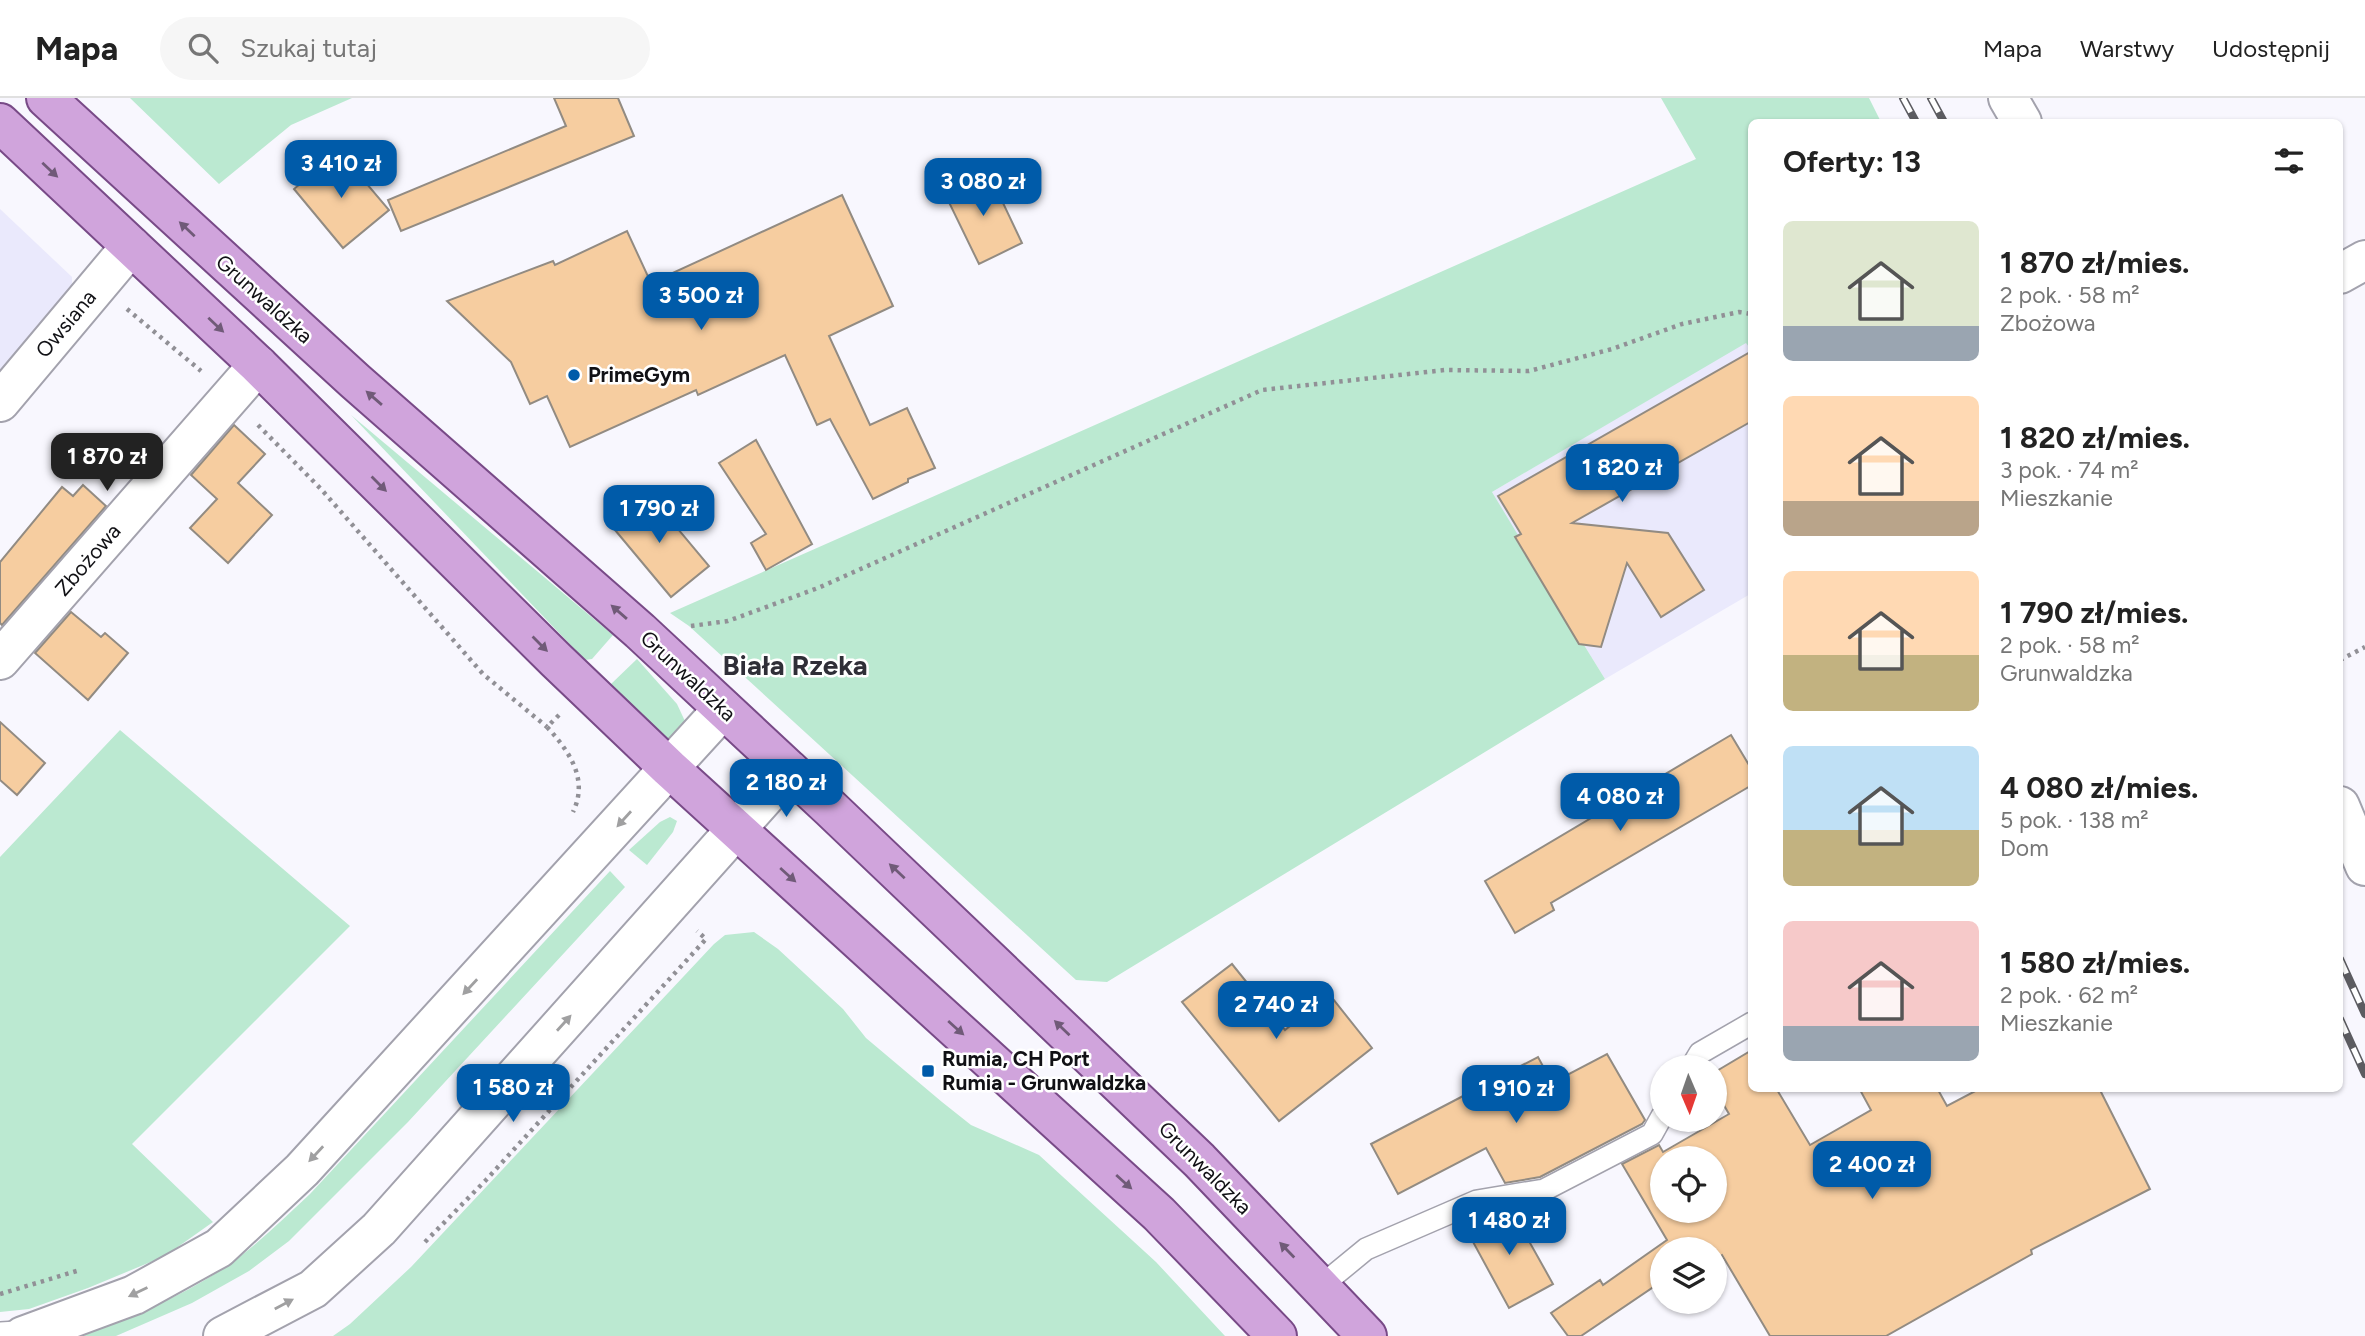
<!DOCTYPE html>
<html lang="pl">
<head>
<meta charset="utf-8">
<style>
	body { margin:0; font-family:Figtree,sans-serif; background:#f6f6f6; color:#222; height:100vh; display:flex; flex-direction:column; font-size:26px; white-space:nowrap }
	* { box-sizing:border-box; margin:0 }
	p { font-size:23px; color:#767676 }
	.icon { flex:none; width:38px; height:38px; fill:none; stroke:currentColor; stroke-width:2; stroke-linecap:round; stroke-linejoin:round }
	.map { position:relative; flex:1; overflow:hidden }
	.details { position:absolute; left:1748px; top:21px; width:595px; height:973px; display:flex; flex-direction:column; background:#fff; border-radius:10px; box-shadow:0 2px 5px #0004 }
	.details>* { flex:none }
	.needle { width:46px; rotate:178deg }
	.tools { position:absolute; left:1650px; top:957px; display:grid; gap:14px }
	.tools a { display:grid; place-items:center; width:77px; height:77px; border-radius:50%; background:#fff; box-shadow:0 2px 5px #0004; font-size:35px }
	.price { position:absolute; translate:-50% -60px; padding:0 16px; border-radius:14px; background:#005ba9; color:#fff; font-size:23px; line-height:46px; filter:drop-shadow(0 2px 4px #0008) }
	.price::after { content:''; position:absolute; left:50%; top:42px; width:21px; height:16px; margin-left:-10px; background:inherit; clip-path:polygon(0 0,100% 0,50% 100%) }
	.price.on { background:#222; color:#fff }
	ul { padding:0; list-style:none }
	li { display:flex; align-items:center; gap:21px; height:175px; padding:0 35px }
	li span { display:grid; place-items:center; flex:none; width:196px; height:140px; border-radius:10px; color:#555 }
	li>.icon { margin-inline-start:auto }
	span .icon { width:84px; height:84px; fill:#fffc; stroke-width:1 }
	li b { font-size:30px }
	h2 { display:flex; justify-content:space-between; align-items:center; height:84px; padding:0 35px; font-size:30px }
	header { display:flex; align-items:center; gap:42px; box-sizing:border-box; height:98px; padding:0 35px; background:#fff; border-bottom:2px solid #e0e0e0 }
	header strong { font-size:33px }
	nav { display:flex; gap:38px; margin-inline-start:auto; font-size:24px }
	.search { width:490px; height:63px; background:#f6f6f6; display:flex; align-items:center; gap:18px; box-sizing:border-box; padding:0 24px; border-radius:38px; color:#767676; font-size:26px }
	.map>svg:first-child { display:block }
</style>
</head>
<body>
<header>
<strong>Mapa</strong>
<div class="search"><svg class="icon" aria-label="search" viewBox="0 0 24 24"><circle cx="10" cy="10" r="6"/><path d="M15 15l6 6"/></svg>Szukaj tutaj</div>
<nav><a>Mapa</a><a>Warstwy</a><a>Udostępnij</a></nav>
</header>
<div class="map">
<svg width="2365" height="1238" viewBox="0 0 2365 1238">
	<rect width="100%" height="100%" fill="#f8f7fe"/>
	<g fill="#eae9fc">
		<path d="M0,111L72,179V195L0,280Z"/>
		<path d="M1746,244L1752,253V495L1605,581L1584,547L1579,546L1515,440L1518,438L1492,394Z"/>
	</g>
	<g fill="#bbe9d1">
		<path d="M130,0H352L291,27L219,86Z"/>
		<path d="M1661,0H1869L1881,24H1752V253L1746,245L1492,394L1518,437L1515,440L1579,546L1584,547L1605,581L1107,884L1076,882L689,528L670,515L1696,61Z"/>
		<path d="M351,317L613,537L592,561L585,562Z"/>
		<path d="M637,561L677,606L690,634L675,649L610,587Z"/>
		<path d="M120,632L350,828L132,1046L213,1124L165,1158L88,1190L29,1211L0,1214V759Z"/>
		<path d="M670,719L677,723L673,734L647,767L629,752L660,724Z"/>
		<path d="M610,773L625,789L408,1024L289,1143L249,1173L192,1205L116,1238H82C131,1219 181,1199 224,1170C255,1149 282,1122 310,1096Z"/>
		<path d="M754,834L778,851L843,911L866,940L942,1004L971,1027L1039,1057L1156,1164L1225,1238H333L350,1226L411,1169L714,846L725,837Z"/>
	</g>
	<g fill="#f6cda0" stroke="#928b82" stroke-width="2" fill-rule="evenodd">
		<path d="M554,0H618L634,38L401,133L388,102L566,28Z"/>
		<path d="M339,53L389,112L343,150L294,91Z"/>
		<path d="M984,75L991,90L995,88L1022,145L979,166L944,94Z"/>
		<path d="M842,97L893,208L829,238L870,327L907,310L935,370L908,381V384L873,401L830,321L817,327L785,257L698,297L696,292L570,349L547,298L530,306L511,264L447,203L553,163L555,167L627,133L651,185Z"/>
		<path d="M1752,253V323L1572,425L1668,435L1704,492L1661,519L1627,465L1601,549L1579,546L1515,439L1521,436L1498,398Z"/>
		<path d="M234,327L265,356L238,385L272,417L228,465L190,430L217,401L191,377Z"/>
		<path d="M756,342L812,446L766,472L751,445L766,436L719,365Z"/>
		<path d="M83,387L106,408L2,527L0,525V464L62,389L73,398Z"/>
		<path d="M647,394L709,468L671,499L610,426Z"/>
		<path d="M71,514L101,539L105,535L128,555L88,602L35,555Z"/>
		<path d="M0,624L45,665L17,697L0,682Z"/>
		<path d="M1731,637L1752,672V687L1551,805L1554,812L1515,835L1485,783Z"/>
		<path d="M1232,866L1285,932L1329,896L1372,950L1279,1023L1182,904Z"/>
		<path d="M1752,952V990H1776L1810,1047L1871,1012L1859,990H1937L1947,1008L1981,990H2099L2150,1091L2031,1152L2032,1156L1886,1238H1770L1722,1157L1715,1161V1152H1662V1192L1658,1186L1581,1238H1568L1551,1215L1600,1182L1603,1187L1667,1142L1622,1066L1659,1047L1663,1054L1729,1016L1715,992V974ZM1662,1060H1715V1113H1662Z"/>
		<path d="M1607,956L1645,1022L1642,1026L1540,1079L1505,1085L1486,1050L1398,1096L1371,1046L1538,959L1552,985Z"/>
		<path d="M1511,1111L1553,1186L1509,1210L1466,1131L1500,1113Z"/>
	</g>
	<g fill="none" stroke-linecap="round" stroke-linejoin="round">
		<g stroke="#a3a2ad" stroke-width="24">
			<g id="service">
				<path d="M1691,970L1700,955L1752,925"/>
				<path d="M1321,1188L1366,1151L1477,1103L1544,1092L1652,1036L1662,1018"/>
				<path d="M0,1235L33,1233"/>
			</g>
		</g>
		<g stroke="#a3a2ad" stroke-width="42">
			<g id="minor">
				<path d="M2340,176L2365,162"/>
				<path d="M0,304L131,148"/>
				<path d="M0,562L258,267"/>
				<path d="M23,1238L134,1197L219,1150L302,1072L723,611"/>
				<path d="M223,1238L313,1191L379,1131L789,672"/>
			</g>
		</g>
		<g stroke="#a3a2ad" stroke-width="42">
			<g id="tertiary">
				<path d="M2008,0L2022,24"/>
				<path d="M2340,708L2365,768"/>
			</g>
		</g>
		<g stroke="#784a87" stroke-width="42">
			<g id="primary">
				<path d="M46,0L355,283L640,533L830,710L1199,1062L1367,1238"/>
				<path d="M0,25L258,267L556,562L669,670L1159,1116L1277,1238"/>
			</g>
		</g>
		<g stroke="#919096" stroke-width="4.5" stroke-dasharray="3.5 5" stroke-linecap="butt">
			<path d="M127,211L201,273"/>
			<path d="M258,327L321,391L483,576L547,629"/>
			<path d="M691,528L728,523L818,490L1262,292L1445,272L1529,273L1612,251L1682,226L1739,214L1752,216"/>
			<path d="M2340,562L2365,549"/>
			<path d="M559,617L547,629C569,653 589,681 573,714"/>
			<path d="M425,1144L486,1082L706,841L697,833"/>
			<path d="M0,1196L80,1172"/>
		</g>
		<use href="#service" stroke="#fff" stroke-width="21"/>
		<use href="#minor" stroke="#fff" stroke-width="38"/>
		<use href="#tertiary" stroke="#fff" stroke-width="38"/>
		<use href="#primary" stroke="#d0a4dc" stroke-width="38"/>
		<g stroke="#5c5c61" stroke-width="8">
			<g id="rail">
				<path d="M1903,0L1916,24"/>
				<path d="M1931,0L1944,24"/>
				<path d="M2340,861L2365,916"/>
				<path d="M2340,921L2365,976"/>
			</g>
		</g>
		<use href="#rail" stroke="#fff" stroke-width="5" stroke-dasharray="16" stroke-linecap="butt"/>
	</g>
	<defs><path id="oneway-solid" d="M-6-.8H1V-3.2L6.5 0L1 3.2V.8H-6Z" transform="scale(1.75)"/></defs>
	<g fill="#705a78">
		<use href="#oneway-solid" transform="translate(50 72) rotate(43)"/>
		<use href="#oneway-solid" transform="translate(187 131) rotate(-137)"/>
		<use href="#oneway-solid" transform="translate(216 227) rotate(43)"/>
		<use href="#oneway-solid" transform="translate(374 300) rotate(-139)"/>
		<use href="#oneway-solid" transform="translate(379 386) rotate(45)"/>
		<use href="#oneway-solid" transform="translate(619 514) rotate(-139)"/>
		<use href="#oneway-solid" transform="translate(540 546) rotate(45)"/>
		<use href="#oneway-solid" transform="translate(897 773) rotate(-137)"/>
		<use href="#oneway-solid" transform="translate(788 777) rotate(42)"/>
		<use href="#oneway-solid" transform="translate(956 930) rotate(42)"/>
		<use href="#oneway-solid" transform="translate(1062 930) rotate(-136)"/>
		<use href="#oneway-solid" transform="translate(1124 1084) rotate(42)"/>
		<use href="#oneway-solid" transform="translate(1287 1152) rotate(-134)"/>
	</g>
	<g fill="#a0a0a1">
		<use href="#oneway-solid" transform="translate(624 721) rotate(132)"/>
		<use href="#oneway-solid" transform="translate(470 889) rotate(133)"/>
		<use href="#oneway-solid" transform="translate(564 925) rotate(-48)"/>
		<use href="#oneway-solid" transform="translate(316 1056) rotate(133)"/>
		<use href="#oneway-solid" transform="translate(138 1194) rotate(154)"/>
		<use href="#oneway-solid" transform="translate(284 1206) rotate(-28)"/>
	</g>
	<g fill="#005ba9" stroke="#fff" stroke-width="2.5">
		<circle cx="574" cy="277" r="7"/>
		<rect x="921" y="966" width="14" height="14" rx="3.5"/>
	</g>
	<g text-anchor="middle" stroke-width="5" stroke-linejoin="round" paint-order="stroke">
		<g font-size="21" fill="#111115" stroke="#fff">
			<text transform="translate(264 201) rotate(42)" y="7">Grunwaldzka</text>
			<text transform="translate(66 226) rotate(-50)" y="7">Owsiana</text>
			<text transform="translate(88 462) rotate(-49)" y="7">Zbożowa</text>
			<text transform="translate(688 578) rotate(43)" y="7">Grunwaldzka</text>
			<text transform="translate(1205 1070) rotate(45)" y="7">Grunwaldzka</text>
		</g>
		<g font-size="21" font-weight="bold" fill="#111115" stroke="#fff" text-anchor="start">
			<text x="588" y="284">PrimeGym</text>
			<text x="942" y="968">Rumia, CH Port<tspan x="942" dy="24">Rumia - Grunwaldzka</tspan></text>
		</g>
		<g font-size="28" font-weight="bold" fill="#2f2e37" stroke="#fff">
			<text x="795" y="577">Biała Rzeka</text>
		</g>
	</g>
</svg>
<div class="tools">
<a><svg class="needle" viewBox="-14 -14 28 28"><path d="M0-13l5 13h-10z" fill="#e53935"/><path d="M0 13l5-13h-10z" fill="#767676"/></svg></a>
<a><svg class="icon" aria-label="locate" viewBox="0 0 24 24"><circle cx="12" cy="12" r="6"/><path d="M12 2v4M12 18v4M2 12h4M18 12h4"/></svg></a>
<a><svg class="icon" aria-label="layers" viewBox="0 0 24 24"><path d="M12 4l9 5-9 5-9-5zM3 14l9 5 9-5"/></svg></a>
</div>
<b class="price" style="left:341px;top:102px">3 410 zł</b>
<b class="price" style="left:983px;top:120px">3 080 zł</b>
<b class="price" style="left:701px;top:234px">3 500 zł</b>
<b class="price on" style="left:107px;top:395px">1 870 zł</b>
<b class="price" style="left:1622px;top:406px">1 820 zł</b>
<b class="price" style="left:659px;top:447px">1 790 zł</b>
<b class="price" style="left:786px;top:721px">2 180 zł</b>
<b class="price" style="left:1620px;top:735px">4 080 zł</b>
<b class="price" style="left:1276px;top:943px">2 740 zł</b>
<b class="price" style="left:513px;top:1026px">1 580 zł</b>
<b class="price" style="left:1516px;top:1027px">1 910 zł</b>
<b class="price" style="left:1872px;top:1103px">2 400 zł</b>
<b class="price" style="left:1509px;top:1159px">1 480 zł</b>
<section class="details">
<h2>Oferty: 13<svg class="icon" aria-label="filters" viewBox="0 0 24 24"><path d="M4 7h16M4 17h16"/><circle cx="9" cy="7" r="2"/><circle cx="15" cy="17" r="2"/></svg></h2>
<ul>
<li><span style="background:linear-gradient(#dfe7d0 75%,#9aa5b1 0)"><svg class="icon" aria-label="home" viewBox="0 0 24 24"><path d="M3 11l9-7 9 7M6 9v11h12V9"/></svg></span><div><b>1 870 zł/mies.</b><p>2 pok. · 58 m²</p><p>Zbożowa</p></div></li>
<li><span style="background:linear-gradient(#ffd9b3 75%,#b9a48a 0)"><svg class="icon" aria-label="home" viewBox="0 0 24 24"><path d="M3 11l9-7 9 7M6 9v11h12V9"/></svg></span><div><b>1 820 zł/mies.</b><p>3 pok. · 74 m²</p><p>Mieszkanie</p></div></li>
<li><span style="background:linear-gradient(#ffd9b3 60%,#c2b280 0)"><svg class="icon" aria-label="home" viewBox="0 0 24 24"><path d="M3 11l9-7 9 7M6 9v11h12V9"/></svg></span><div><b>1 790 zł/mies.</b><p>2 pok. · 58 m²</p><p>Grunwaldzka</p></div></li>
<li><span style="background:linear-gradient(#bfe0f5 60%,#c2b280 0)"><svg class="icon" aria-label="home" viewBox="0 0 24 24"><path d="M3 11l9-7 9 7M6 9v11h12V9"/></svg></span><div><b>4 080 zł/mies.</b><p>5 pok. · 138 m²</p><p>Dom</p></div></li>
<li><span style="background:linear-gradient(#f6c9c9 75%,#9aa5b1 0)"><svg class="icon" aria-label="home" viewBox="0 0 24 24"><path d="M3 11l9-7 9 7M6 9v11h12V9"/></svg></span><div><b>1 580 zł/mies.</b><p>2 pok. · 62 m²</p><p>Mieszkanie</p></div></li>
</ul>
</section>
</div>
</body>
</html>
